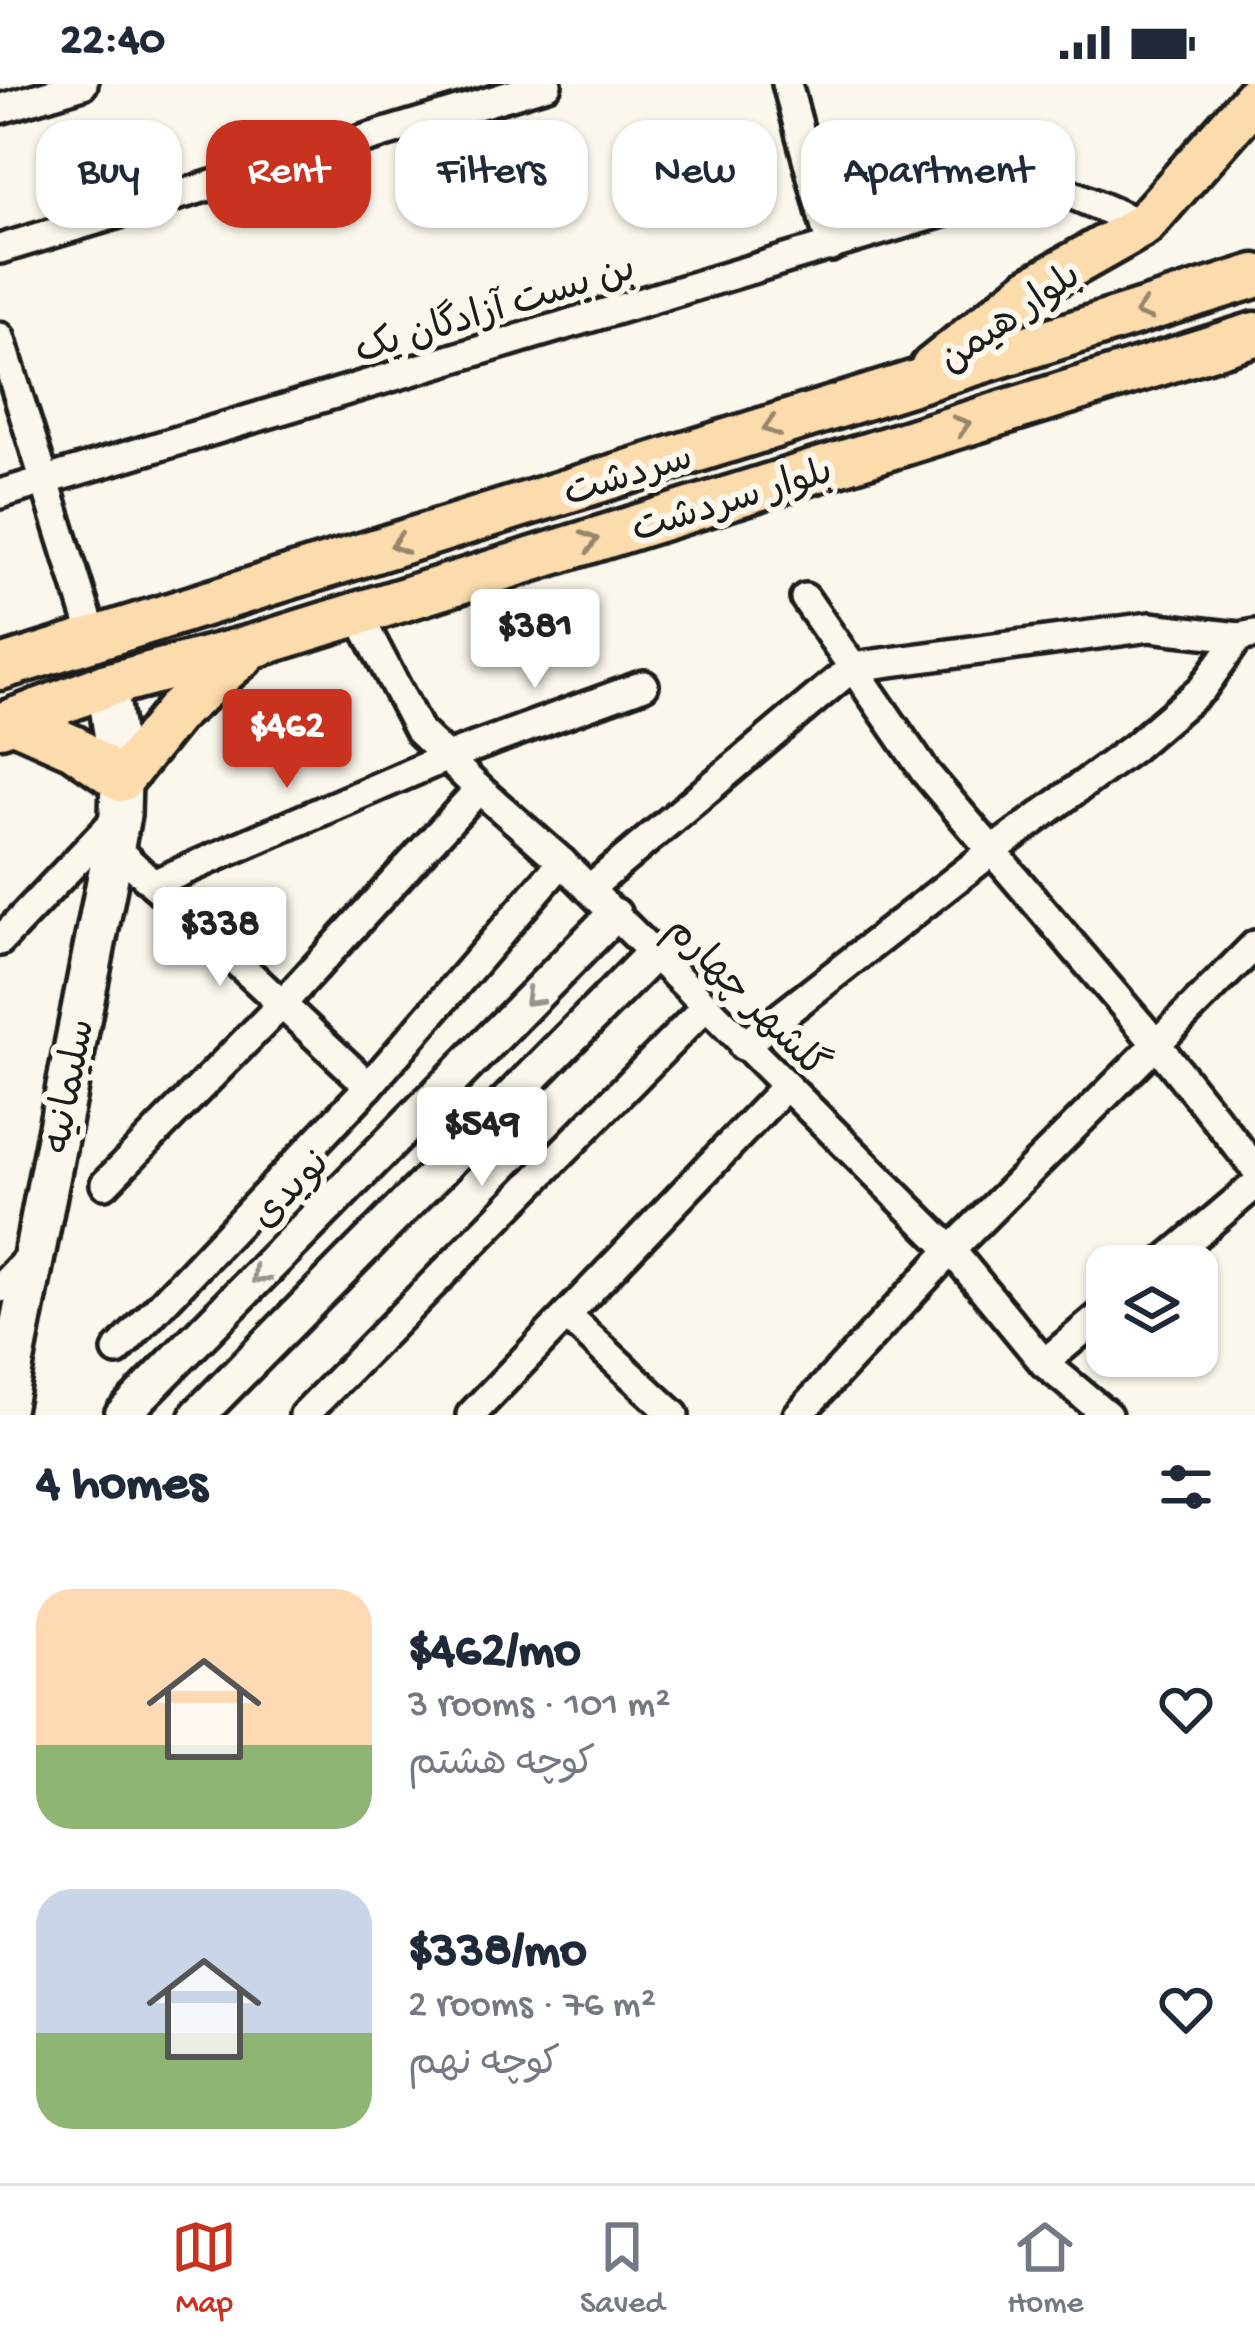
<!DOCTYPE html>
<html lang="en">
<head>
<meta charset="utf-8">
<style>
	body { margin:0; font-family:"Gochi Hand","Playpen Sans Arabic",sans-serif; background:#f6f6f7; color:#1f2937; height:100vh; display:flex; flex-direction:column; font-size:45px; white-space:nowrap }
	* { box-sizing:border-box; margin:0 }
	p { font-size:39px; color:#747a83 }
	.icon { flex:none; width:66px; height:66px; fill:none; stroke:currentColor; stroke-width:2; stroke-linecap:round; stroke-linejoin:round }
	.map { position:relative; height:1331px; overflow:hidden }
	.panel { display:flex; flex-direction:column; background:#fff; flex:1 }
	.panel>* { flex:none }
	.top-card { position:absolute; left:36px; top:36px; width:1185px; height:108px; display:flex; gap:24px }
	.fabs { position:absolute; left:1086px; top:1161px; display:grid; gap:24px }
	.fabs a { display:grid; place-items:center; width:132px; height:132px; border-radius:24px; background:#fff; box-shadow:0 3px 9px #0004; font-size:60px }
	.price { position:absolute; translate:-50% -102px; padding:0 27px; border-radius:12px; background:#fff; color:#222; font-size:39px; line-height:78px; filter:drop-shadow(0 3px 6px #0008) }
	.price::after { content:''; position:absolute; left:50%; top:72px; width:36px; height:27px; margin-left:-18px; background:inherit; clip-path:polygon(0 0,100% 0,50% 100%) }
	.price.current { background:#c8321e; color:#fff }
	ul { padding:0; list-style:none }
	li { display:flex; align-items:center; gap:36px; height:300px; padding:0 36px }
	li span { display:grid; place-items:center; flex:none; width:336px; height:240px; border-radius:36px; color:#555 }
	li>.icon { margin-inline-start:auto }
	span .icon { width:144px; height:144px; fill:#fffc; stroke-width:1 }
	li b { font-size:51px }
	h2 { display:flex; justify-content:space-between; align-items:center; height:144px; padding:0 36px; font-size:51px }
	.pill { padding:0 42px; border-radius:36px; background:#fff; box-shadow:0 3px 9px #0004; font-size:42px; line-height:108px }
	.pill.current { background:#c8321e; color:#fff }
	.status { display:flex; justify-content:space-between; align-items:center; height:84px; padding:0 60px; background:#fff; direction:ltr }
	.status svg { height:33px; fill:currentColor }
	.tab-bar { display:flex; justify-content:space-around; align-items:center; height:168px; border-top:3px solid #e0e1e3; background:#fff; font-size:33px; color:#747a83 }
	.tab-bar a { display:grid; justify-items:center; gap:6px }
	.tab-bar .current { color:#c8321e }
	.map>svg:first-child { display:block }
</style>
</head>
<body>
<div class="status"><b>22:40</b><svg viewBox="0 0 49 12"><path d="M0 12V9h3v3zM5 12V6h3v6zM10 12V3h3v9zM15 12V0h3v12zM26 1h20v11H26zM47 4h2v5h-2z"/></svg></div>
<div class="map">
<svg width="1255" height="1331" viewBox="0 0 1255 1331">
	<rect width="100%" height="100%" fill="#fbf7ec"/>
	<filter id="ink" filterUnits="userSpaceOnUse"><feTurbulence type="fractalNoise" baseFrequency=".00833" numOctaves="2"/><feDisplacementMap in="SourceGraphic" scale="24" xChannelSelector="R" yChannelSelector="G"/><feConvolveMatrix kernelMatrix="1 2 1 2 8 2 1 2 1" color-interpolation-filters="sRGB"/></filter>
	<g filter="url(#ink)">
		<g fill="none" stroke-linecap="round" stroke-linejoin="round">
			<g stroke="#1c1c1c" stroke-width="36">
				<g id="minor">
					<path d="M787,0L831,163"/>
					<path d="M0,25L83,0"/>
					<path d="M0,165L547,0"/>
					<path d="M0,253L94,555"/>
					<path d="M0,410L1043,98L1143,141"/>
					<path d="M805,514L925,688L1158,962L1255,1084"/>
					<path d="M358,530L419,647L479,705L562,778L951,1166L1044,1279L1107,1331"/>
					<path d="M114,763L369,1002"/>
					<path d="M153,800L447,673L644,601"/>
					<path d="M589,805L853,583L1150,543L1239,553L1255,550"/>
					<path d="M0,857L120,731"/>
					<path d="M743,962L992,767L1133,664L1202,605L1239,553"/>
					<path d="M105,1100L282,920L479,705"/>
					<path d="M1159,1182L1255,1101"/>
					<path d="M0,1204L32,1171"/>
					<path d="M567,1232L674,1331"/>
					<path d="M117,1267L369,1002L562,778"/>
					<path d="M1044,1279L1107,1226"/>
					<path d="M304,1331L705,923"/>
					<path d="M471,1331L785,1003"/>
					<path d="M798,1331L951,1166L1255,861"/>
				</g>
			</g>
			<g stroke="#1c1c1c" stroke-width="42">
				<g id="tertiary">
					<path d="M122,1331L614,831"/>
					<path d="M198,1331L653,870"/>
				</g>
			</g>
			<g stroke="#1c1c1c" stroke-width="48">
				<path id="secondary" d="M3,1331L120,731L121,696L107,601"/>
			</g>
			<g stroke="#1c1c1c" stroke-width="51">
				<g id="primary">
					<path d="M932,284L1030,205L1143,141L1255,14"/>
					<path d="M0,584L1255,192"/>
					<path d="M14,637L73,663L121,696L176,628L243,571"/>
					<path d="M0,641L107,601L254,562L1255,250"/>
				</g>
			</g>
			<use href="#minor" stroke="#fbf7ec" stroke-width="27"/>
			<use href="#tertiary" stroke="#fbf7ec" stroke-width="33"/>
			<use href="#secondary" stroke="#fbf7ec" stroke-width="39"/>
			<use href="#primary" stroke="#fcdcac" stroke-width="42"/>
		</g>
		<defs><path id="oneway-chevron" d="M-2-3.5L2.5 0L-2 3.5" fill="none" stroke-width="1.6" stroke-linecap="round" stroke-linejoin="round" transform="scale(3)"/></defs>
		<g stroke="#97866b">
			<use href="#oneway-chevron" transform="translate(1143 227) rotate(163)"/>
			<use href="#oneway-chevron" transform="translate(962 341) rotate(-17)"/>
			<use href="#oneway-chevron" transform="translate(771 343) rotate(163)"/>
			<use href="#oneway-chevron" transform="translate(590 457) rotate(-17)"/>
			<use href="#oneway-chevron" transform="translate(399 460) rotate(163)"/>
		</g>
		<g stroke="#97948e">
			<use href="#oneway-chevron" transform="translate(532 914) rotate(135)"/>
			<use href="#oneway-chevron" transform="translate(259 1192) rotate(135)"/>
		</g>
	</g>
	<g text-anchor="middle" stroke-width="12" stroke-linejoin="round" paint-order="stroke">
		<g font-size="39" fill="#1c1c1c" stroke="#fbf7ec">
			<text transform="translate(494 222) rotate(-17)" y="14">بن بست آزادگان یک</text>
			<text transform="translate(1008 231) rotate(-35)" y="14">بلوار هیمن</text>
			<text transform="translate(627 388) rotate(-17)" y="14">سردشت</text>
			<text transform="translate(731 413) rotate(-17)" y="14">بلوار سردشت</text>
			<text transform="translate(749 911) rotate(45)" y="14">گلشهر چهارم</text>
			<text transform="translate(66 1002) rotate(-79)" y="14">سلیمانیه</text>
			<text transform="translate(288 1103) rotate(-45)" y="14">نویدی</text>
		</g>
	</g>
</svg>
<div class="fabs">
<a><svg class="icon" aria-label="layers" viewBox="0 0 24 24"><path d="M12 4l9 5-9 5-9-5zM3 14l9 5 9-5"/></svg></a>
</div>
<b class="price" style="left:535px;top:607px">$381</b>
<b class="price current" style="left:287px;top:707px">$462</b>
<b class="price" style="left:220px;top:905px">$338</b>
<b class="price" style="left:482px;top:1105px">$549</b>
<div class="top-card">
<a class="pill">Buy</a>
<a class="pill current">Rent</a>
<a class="pill">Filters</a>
<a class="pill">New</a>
<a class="pill">Apartment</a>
</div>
</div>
<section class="panel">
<h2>4 homes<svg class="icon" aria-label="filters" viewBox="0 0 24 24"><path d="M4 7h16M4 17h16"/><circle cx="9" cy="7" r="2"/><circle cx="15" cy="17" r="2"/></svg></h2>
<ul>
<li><span style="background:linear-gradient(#ffd9b3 65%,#8fb573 0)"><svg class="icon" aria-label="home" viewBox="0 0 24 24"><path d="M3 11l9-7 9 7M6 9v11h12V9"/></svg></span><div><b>$462/mo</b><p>3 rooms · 101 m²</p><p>کوچه هشتم</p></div><svg class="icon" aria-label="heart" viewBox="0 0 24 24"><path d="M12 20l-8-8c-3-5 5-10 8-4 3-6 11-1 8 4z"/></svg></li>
<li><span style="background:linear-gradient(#c9d6e8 60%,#8fb573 0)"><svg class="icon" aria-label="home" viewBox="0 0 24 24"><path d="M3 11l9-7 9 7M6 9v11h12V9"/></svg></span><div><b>$338/mo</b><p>2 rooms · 76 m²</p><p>کوچه نهم</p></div><svg class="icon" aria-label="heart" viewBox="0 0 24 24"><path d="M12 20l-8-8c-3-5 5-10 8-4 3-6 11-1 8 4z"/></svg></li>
</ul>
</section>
<nav class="tab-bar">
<a class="current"><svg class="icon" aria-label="map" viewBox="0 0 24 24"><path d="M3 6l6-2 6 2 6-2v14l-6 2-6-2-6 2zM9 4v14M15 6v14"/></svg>Map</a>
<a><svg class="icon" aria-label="saved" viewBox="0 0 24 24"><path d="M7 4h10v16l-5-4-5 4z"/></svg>Saved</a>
<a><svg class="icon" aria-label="home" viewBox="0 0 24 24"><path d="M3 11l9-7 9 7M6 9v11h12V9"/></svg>Home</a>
</nav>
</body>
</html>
